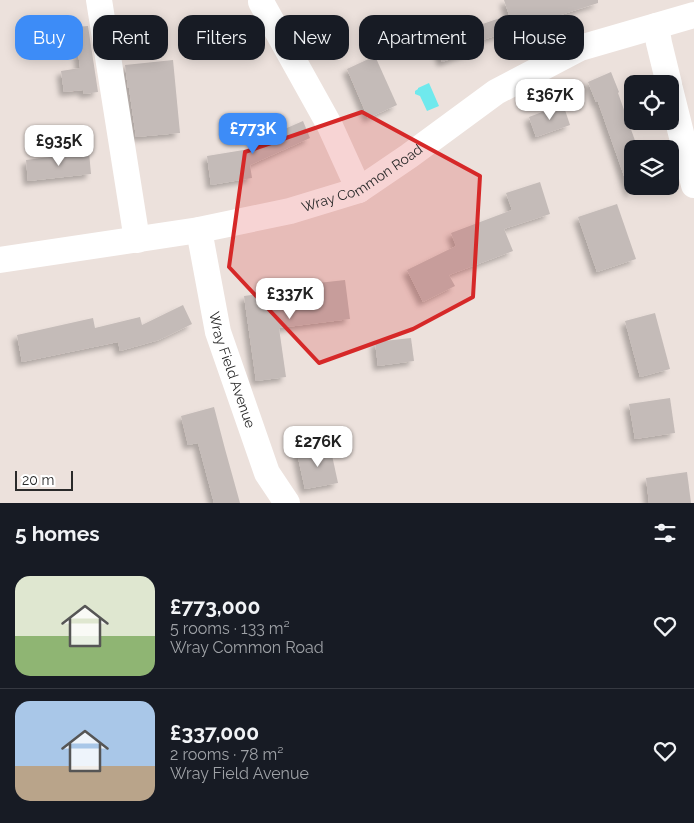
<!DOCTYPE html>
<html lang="en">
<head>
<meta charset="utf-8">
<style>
	body { margin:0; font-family:Raleway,sans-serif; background:#20242c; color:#f1f3f6; height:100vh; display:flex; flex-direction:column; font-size:19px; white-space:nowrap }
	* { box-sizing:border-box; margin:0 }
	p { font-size:16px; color:#9ea1a6 }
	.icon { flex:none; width:28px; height:28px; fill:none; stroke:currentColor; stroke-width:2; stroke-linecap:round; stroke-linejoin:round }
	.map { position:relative; height:503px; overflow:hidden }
	.panel { display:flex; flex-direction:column; background:#171b24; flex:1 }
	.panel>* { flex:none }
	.banner { position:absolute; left:15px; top:15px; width:665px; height:45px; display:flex; gap:10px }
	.fabs { position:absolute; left:624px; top:75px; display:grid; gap:10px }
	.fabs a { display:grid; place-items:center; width:55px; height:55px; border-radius:10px; background:#171b24; box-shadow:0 2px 12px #0003; font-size:25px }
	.scale { position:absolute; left:15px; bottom:12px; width:58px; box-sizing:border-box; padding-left:5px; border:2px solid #2a2a2a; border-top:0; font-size:14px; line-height:18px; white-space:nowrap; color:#2a2a2a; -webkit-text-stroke:4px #fff; paint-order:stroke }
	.price { position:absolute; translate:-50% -42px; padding:0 11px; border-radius:10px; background:#fff; color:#222; font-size:16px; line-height:32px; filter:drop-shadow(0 1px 2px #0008) }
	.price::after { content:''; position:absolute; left:50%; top:30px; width:15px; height:11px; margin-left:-8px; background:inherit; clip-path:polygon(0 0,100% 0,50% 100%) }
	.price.on { background:#3d8cf7; color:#fff }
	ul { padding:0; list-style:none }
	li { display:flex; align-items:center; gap:15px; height:125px; padding:0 15px }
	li+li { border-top:1px solid #363941 }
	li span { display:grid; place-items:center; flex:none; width:140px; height:100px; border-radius:15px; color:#555 }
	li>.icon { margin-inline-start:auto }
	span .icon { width:60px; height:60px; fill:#fffc; stroke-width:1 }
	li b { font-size:21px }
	h2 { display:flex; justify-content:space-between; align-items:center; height:60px; padding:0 15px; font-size:21px }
	.chip { padding:0 18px; border-radius:15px; background:#171b24; box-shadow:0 2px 12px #0003; font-size:18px; line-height:45px }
	.chip.on { background:#3d8cf7; color:#fff }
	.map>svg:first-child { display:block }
</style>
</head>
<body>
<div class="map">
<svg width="694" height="503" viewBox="0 0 694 503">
	<defs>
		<filter id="shadow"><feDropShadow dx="-4.5" dy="4.5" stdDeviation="2.5" flood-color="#0004"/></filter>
	</defs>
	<rect width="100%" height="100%" fill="#ece1dc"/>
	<path fill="#6fe9ed" d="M429,83L439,106L427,111L420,96L415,94V91L418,89V88Z"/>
	<g fill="#c4bbb8" filter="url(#shadow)">
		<path d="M504,0H598V3L467,45L470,52L442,62L431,30L459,20L462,31L509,15Z"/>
		<path d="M238,23L242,38L227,43L222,28Z"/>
		<path d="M88,26L98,92L84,94L83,90L64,92L61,71L80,68L75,27Z"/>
		<path d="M375,56L397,105L368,118L347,69Z"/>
		<path d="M173,60L180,133L136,137L129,88H128L125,65Z"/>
		<path d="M611,72L619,92L618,93L638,149H632V192L630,193L598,102H596L588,82Z"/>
		<path d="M563,104L570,125L536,137L529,117Z"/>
		<path d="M303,121L310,138L250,165L252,178L211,185L207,156L268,146L264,138Z"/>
		<path d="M89,152L91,174L28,181L26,160Z"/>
		<path d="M540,182L550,214L504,229L513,251L449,275L455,286L423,302L407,270L456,246L451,233L512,210L506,193Z"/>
		<path d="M617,204L636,259L597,272L578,217Z"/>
		<path d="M345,280L350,319L279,328L286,377L256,381L244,296L282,291V287Z"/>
		<path d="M183,305L192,324L159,340L120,351L118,342L22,362L17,335L93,318L95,328L140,317L142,325Z"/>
		<path d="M655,313L670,369L640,377L625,321Z"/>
		<path d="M411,338L414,361L378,366L375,342Z"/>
		<path d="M670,398L675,433L635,439L629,404Z"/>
		<path d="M214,407L225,449L240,503H214L198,443L188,445L181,416Z"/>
		<path d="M330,446L338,483L305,489L297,453Z"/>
		<path d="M687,472L691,503H649L646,478Z"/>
	</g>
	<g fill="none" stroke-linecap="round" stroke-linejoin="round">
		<g stroke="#fff" stroke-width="26">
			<path d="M99,0L137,240"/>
			<path d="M261,2L330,126L359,190"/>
			<path d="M656,26L659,43L669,84"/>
			<path d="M670,89L694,185"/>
			<path id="s1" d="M199,230L218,332L267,473L287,503"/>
			<path id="s2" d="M0,260L199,230L290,211L359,190L409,156L496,92L580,48L694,15"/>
		</g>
	</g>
	<path fill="#d62828" fill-opacity="0.2" stroke="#d62828" stroke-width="4" stroke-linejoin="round" d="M362,112L480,176L473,297L413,329L319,363L229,267L245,152Z"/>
	<g text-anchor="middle" stroke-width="5" stroke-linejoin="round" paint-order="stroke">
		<g font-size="14" fill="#2a2a2a" stroke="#fff">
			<text dy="5" stroke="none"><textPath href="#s2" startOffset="374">Wray Common Road</textPath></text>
			<text dy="5" stroke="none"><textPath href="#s1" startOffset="144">Wray Field Avenue</textPath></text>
		</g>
	</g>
</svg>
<div class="fabs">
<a><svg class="icon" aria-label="locate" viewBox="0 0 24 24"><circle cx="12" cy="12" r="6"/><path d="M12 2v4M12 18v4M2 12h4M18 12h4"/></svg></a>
<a><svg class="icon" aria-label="layers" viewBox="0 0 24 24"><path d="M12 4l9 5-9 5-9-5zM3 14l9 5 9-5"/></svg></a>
</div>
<div class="scale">20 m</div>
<b class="price" style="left:550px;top:121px">£367K</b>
<b class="price on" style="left:253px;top:155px">£773K</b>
<b class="price" style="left:59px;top:167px">£935K</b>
<b class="price" style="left:290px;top:320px">£337K</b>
<b class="price" style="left:318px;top:468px">£276K</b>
<div class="banner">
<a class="chip on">Buy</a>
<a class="chip">Rent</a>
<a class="chip">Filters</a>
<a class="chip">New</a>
<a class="chip">Apartment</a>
<a class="chip">House</a>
</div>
</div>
<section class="panel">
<h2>5 homes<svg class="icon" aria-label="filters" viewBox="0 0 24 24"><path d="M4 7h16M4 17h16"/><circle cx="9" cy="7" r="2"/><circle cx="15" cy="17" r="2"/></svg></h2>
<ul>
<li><span style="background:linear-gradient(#dfe7d0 60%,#8fb573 0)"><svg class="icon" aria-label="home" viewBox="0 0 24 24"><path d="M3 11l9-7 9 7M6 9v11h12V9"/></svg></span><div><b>£773,000</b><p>5 rooms · 133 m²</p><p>Wray Common Road</p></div><svg class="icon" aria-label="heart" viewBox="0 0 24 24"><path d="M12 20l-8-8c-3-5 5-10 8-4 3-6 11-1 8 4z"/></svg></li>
<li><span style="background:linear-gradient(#a9c7e8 65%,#b9a48a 0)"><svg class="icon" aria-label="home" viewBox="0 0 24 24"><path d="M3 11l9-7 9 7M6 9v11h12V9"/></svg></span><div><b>£337,000</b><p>2 rooms · 78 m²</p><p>Wray Field Avenue</p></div><svg class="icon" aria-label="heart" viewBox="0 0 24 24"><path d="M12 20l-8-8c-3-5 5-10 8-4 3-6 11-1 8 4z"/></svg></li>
</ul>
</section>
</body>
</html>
